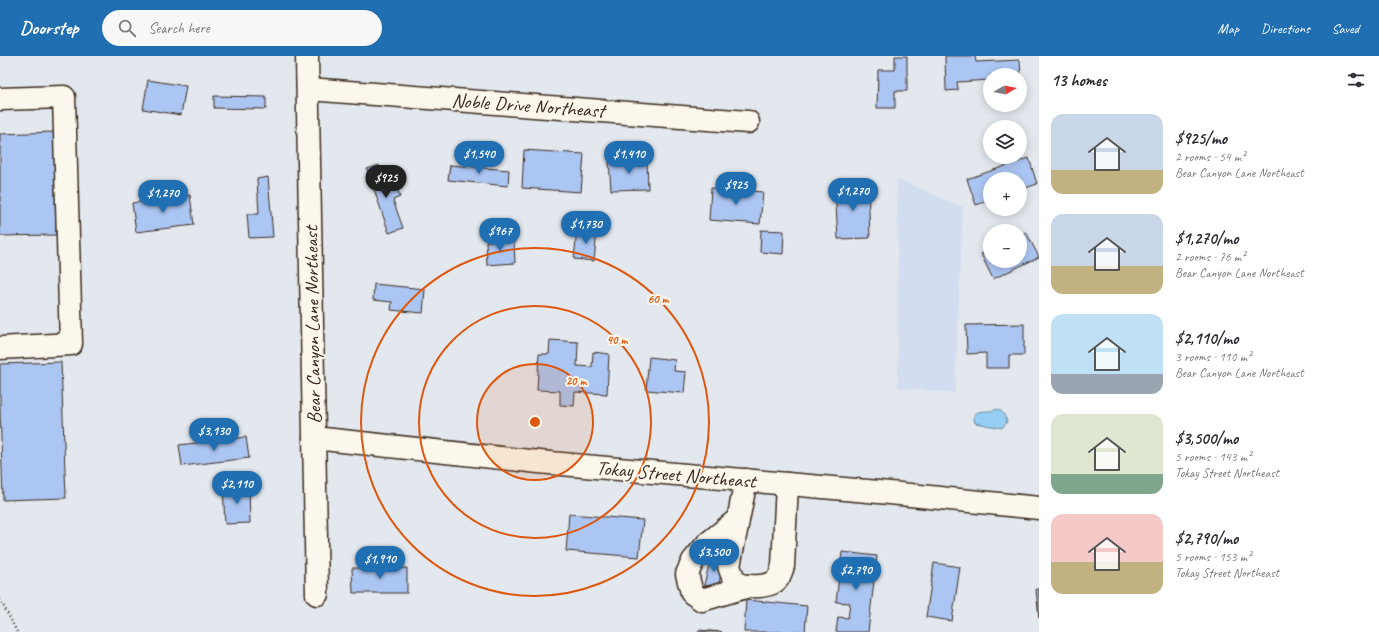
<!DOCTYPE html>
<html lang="en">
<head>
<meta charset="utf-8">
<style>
	body { margin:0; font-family:Caveat,sans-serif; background:#f7f7f7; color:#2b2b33; height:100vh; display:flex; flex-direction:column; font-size:15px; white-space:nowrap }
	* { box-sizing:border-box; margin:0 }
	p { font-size:13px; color:#7c7c81 }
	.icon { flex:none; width:22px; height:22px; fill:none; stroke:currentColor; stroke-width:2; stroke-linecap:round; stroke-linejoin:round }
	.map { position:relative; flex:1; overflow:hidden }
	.details { display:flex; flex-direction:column; background:#fff; width:340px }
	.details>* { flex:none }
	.needle { width:26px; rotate:81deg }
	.controls { position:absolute; left:983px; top:12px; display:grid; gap:8px }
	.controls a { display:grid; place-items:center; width:44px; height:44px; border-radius:50%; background:#fff; box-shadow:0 2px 10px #0003; font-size:20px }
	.price { position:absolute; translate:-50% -34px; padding:0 9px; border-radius:14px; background:#1f6fb2; color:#fff; font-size:13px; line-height:26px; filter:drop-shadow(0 1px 2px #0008) }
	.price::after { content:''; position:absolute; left:50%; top:24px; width:12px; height:9px; margin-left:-6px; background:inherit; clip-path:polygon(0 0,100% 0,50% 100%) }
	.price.active { background:#222; color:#fff }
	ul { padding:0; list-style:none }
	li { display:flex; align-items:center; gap:12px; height:100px; padding:0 12px }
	li span { display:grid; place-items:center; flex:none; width:112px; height:80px; border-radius:12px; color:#555 }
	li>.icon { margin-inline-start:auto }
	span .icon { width:48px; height:48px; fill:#fffc; stroke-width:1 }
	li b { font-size:17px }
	h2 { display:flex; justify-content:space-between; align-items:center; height:48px; padding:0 12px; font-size:17px }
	header { display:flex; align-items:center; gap:24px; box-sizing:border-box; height:56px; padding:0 20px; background:#1f6fb2; color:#fff }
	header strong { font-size:19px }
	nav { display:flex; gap:22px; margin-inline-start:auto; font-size:14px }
	.search { width:280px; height:36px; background:#f7f7f7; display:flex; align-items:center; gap:10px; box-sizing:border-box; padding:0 14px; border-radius:22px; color:#7c7c81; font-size:15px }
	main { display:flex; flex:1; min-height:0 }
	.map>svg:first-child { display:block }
</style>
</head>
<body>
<header>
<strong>Doorstep</strong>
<div class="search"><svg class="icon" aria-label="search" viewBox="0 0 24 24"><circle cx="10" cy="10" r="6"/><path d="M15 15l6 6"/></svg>Search here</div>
<nav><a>Map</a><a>Directions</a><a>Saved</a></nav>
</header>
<main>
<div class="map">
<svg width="1039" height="576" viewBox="0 0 1039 576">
	<rect width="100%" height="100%" fill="#e3e8ee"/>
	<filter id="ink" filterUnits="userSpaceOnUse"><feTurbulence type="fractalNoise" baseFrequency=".025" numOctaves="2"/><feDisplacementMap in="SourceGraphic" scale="8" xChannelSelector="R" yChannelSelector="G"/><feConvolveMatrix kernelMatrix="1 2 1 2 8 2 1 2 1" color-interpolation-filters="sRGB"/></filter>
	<g filter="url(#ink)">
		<path fill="#d2def0" d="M897,123L963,151L955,337L898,332Z"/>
		<path fill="#95cef4" stroke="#718c9e" d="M997,353C1002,354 1006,361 1007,366L1002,372L975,367C969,350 989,358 997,353Z"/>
		<g fill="#acc6f3" stroke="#3b2a1e">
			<path d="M895,0H907V35H895V52H877L878,14H895Z"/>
			<path d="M945,0H975L976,6L1020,4L1021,23L1020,19H990V24L957,26L958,34L946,35Z"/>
			<path d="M148,24L186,30L181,59L143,53Z"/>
			<path d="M214,40L266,41V53L214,52Z"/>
			<path d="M54,76L56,179L0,180V78Z"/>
			<path d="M524,94L584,98L581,136L522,132Z"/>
			<path d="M1029,102L1037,128L1020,134V123H990V144L976,149L967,123Z"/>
			<path d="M647,104L648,133L611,134L609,105Z"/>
			<path d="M379,109L386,129L395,126L400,141L393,144L403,172L389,177L367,113Z"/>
			<path d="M450,109L509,114L508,130L448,124Z"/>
			<path d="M268,121L273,181L249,182L247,158H259L257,123Z"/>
			<path d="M868,129L870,182L838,183L835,131Z"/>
			<path d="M711,132L763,136L760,168L709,164Z"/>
			<path d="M190,139L194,169L136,176L132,147Z"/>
			<path d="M577,173L597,175L594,205L574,203Z"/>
			<path d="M761,174L784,175L783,198L760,196Z"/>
			<path d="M1026,176L1039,201L993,223L981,198L990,194V205H1020V179Z"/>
			<path d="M514,184L515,207L487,209L486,185Z"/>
			<path d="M374,228L425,233L423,257L391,254L392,246L373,244Z"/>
			<path d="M1024,268V299H1009V312H986V297L967,298L966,269Z"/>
			<path d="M550,284L578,286L577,310L592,311L593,296L609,298L607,338L575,336L574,350L560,349V335L537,334L539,298H549Z"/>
			<path d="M649,301L675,304L674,315L686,316L684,337L646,334Z"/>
			<path d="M61,306L66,442L3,444L0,353V308Z"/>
			<path d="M246,381L249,402L182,410L179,389Z"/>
			<path d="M249,429L250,467L225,468L223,431Z"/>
			<path d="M569,458L643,464L639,501L566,495Z"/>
			<path d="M842,496L877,500L868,576H836L838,561L848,562L850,547L836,546Z"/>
			<path d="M711,501L724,505L718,532L704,529Z"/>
			<path d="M934,507L960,511L952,565L926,561Z"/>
			<path d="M352,512H407V537H353Z"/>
			<path d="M1036,533H1039V562Z"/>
			<path d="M746,544L807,550L805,576H744Z"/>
			<path d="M699,574L722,576H698Z"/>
		</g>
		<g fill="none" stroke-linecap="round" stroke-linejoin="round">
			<g stroke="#3b2a1e" stroke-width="25">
				<g id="minor">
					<path d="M307,0L317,538"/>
					<path d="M308,33L748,66"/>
					<path d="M0,43L64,41L71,288L0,292"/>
					<path d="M314,382L539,406L890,437L1039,452"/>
					<path d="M746,424L729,510C731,516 733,523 737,527C743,532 768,531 774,526C779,523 781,516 783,510L787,428"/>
					<path d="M738,463L707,488L693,505L687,518L692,537L702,544L749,530"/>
				</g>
			</g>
			<path stroke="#3b2a1e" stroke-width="2.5" stroke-dasharray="1 3" stroke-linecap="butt" d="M0,543L17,576"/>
			<use href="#minor" stroke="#fbf7ec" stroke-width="22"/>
		</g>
	</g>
	<circle cx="535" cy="366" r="58" fill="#df570d" fill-opacity=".12"/>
	<g fill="none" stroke="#df570d" stroke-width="2">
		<circle cx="535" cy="366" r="58"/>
		<circle cx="535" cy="366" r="116"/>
		<circle cx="535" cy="366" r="174"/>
	</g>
	<g text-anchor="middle" stroke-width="4" stroke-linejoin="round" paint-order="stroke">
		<g font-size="20" fill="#3b2a1e" stroke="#fbf7ec">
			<text transform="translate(528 49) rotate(4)" y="7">Noble Drive Northeast</text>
			<text transform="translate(312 269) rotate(-91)" y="7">Bear Canyon Lane Northeast</text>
			<text transform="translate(676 418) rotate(5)" y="7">Tokay Street Northeast</text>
		</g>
	</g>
	<circle cx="535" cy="366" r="6" fill="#df570d" stroke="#fbf7ec" stroke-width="2"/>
	<g font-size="12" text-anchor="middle" font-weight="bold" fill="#df570d" stroke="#fbf7ec" stroke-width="4" stroke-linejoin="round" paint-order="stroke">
		<text x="658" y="247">60 m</text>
		<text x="617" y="288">40 m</text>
		<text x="576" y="329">20 m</text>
	</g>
</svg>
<div class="controls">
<a><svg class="needle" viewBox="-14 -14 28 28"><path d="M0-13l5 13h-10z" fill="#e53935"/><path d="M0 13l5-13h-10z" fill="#7c7c81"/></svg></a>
<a><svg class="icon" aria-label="layers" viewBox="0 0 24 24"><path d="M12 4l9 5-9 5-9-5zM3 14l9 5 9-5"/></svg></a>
<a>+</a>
<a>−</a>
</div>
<b class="price" style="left:479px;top:119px">$1,540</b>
<b class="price" style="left:629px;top:119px">$1,410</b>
<b class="price active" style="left:386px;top:143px">$925</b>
<b class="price" style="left:736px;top:150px">$925</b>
<b class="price" style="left:853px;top:156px">$1,270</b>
<b class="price" style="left:163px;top:158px">$1,270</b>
<b class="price" style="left:586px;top:189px">$1,730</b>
<b class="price" style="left:500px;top:196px">$967</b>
<b class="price" style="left:214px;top:396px">$3,130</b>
<b class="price" style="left:237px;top:449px">$2,110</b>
<b class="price" style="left:714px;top:517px">$3,500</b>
<b class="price" style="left:380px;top:524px">$1,910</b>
<b class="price" style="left:856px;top:535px">$2,790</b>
</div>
<section class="details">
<h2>13 homes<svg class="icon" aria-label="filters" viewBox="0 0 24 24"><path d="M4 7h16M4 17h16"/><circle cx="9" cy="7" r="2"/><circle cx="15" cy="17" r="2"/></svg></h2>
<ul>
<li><span style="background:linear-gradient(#c9d6e8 70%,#c2b280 0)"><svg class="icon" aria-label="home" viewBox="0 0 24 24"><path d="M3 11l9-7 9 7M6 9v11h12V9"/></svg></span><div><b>$925/mo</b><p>2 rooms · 54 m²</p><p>Bear Canyon Lane Northeast</p></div></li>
<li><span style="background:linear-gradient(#c9d6e8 65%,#c2b280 0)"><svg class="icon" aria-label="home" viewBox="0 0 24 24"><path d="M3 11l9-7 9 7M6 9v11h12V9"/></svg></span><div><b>$1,270/mo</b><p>2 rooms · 76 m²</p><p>Bear Canyon Lane Northeast</p></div></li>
<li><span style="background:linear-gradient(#bfe0f5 75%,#9aa5b1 0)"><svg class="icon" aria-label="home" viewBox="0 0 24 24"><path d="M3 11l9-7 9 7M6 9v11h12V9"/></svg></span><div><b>$2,110/mo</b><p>3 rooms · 110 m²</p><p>Bear Canyon Lane Northeast</p></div></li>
<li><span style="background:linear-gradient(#dfe7d0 75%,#7fa58c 0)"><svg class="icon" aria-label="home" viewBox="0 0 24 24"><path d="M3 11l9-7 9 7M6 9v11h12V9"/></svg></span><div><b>$3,500/mo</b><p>5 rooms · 143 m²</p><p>Tokay Street Northeast</p></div></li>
<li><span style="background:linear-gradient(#f6c9c9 60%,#c2b280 0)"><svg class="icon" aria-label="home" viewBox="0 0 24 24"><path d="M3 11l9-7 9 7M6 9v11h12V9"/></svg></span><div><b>$2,790/mo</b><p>5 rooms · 153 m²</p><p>Tokay Street Northeast</p></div></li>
</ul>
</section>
</main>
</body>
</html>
